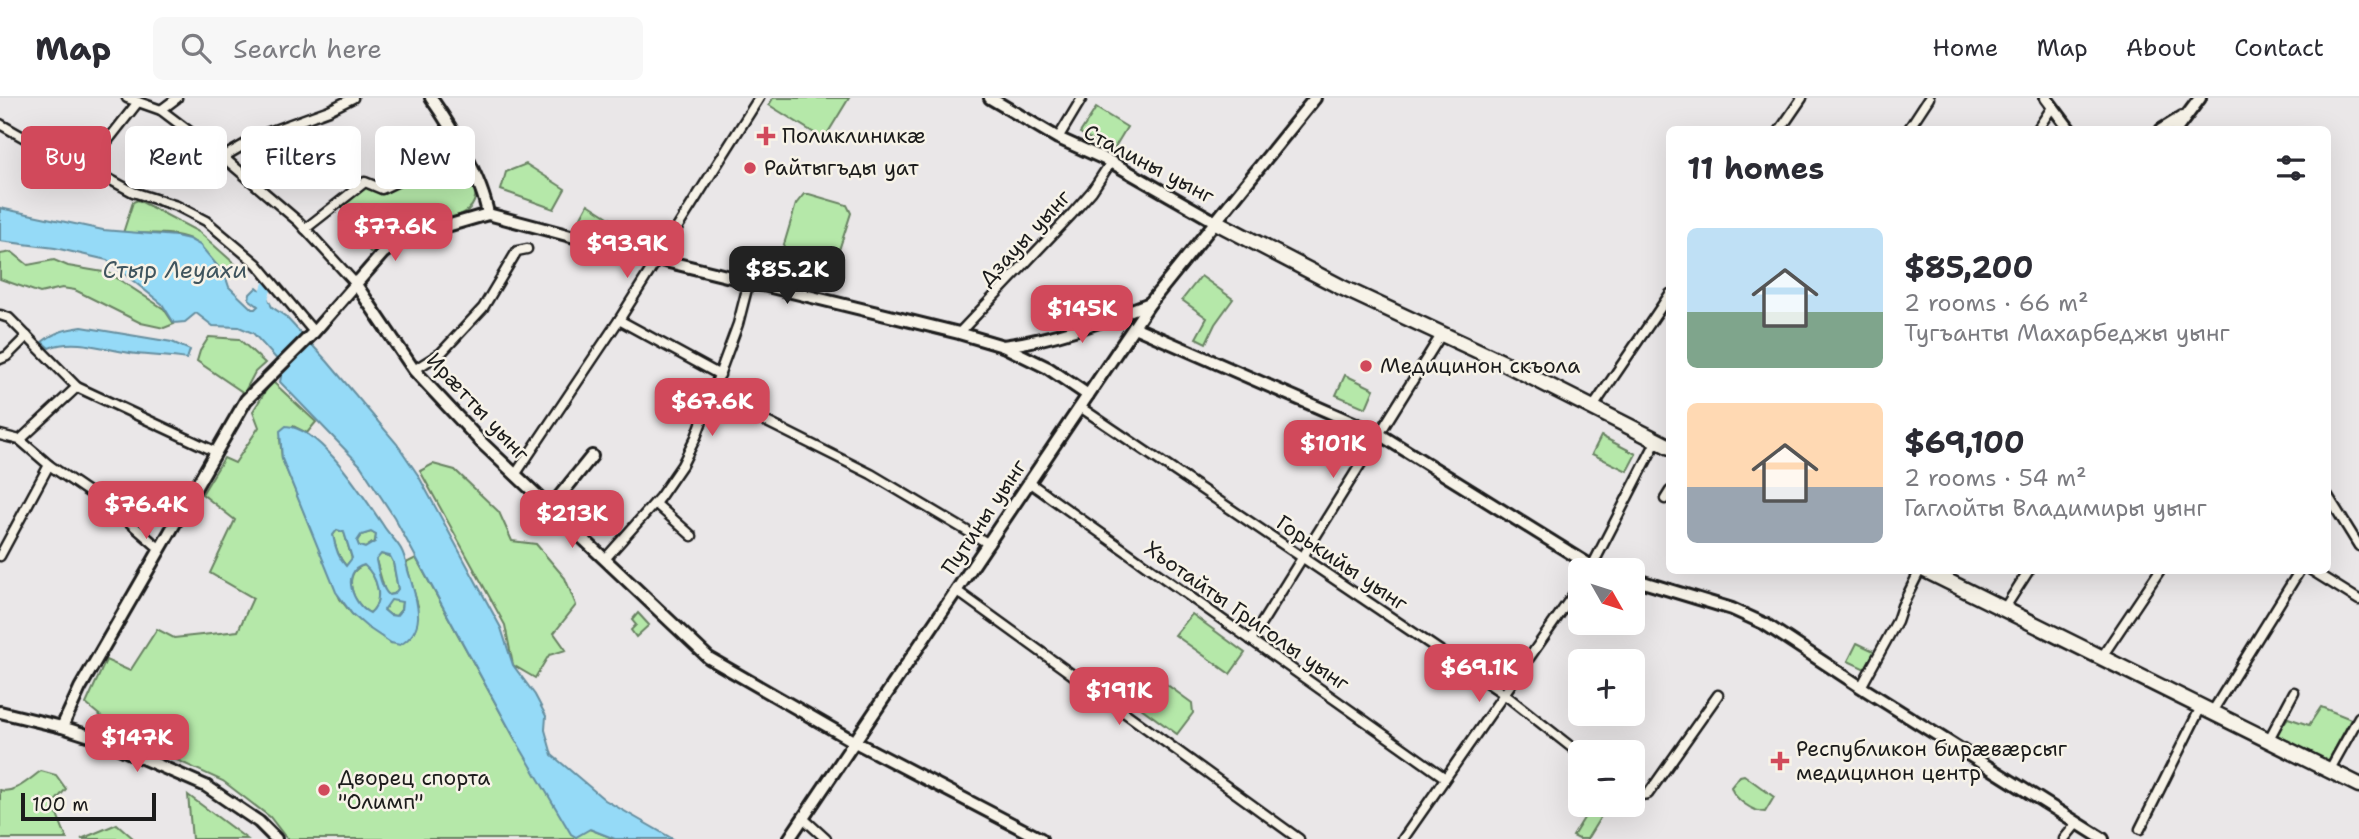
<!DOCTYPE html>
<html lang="en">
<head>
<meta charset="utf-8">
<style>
	body { margin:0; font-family:"Shantell Sans",sans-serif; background:#f7f7f7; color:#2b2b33; height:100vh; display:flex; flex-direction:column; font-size:26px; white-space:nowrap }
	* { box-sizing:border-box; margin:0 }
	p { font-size:23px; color:#7c7c81 }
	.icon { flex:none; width:38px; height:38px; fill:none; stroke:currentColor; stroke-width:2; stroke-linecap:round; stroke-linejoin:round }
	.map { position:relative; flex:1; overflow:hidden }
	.details { position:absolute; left:1666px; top:28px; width:665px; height:448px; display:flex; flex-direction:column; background:#fff; border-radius:10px; box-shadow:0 7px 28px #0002 }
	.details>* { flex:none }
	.top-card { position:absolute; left:21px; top:28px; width:665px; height:63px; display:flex; gap:14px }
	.needle { width:46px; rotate:129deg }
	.buttons { position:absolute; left:1568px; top:460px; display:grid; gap:14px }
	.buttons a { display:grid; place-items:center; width:77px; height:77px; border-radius:10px; background:#fff; box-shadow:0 7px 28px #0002; font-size:35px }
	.scale { position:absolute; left:21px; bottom:18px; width:135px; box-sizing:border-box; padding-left:7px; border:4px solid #1c1c1c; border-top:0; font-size:19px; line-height:24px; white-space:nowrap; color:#1c1c1c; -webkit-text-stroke:5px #f7f3e8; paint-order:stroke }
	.price { position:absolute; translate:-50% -60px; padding:0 16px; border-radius:14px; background:#d1495b; color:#fff; font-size:23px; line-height:46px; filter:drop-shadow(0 2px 4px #0008) }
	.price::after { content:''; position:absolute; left:50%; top:42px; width:21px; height:16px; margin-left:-10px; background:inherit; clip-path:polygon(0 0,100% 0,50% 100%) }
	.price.selected { background:#222; color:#fff }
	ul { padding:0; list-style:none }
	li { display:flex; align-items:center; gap:21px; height:175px; padding:0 21px }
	li span { display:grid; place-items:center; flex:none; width:196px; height:140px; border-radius:10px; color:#555 }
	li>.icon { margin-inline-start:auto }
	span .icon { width:84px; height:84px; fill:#fffc; stroke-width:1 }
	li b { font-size:30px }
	h2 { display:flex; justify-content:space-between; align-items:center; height:84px; padding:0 21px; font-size:30px }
	.tag { padding:0 24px; border-radius:10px; background:#fff; box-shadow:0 7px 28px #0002; font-size:24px; line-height:63px }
	.tag.selected { background:#d1495b; color:#fff }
	header { display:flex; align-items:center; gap:42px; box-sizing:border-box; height:98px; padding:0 35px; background:#fff; border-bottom:2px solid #e1e1e2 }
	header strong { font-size:33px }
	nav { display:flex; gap:38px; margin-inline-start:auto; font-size:24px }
	.search { width:490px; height:63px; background:#f7f7f7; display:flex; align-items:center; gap:18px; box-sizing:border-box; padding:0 24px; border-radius:10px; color:#7c7c81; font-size:26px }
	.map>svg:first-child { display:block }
</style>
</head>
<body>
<header>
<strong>Map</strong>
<div class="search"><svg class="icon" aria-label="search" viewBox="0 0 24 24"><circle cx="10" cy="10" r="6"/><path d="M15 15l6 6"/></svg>Search here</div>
<nav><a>Home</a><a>Map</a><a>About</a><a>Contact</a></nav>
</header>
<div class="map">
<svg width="2359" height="741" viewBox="0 0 2359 741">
	<rect width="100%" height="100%" fill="#eae7e8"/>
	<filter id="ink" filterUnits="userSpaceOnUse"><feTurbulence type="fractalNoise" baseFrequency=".0143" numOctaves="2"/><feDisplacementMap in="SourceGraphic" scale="14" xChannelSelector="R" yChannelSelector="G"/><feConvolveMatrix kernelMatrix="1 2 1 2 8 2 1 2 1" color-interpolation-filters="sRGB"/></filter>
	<g filter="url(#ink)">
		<g fill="#b5e8a9" stroke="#688262" stroke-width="2">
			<path d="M773,0H849L824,41L769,7Z"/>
			<path d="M1096,10L1127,29L1112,54L1080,35Z"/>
			<path d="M444,65C452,66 460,66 466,71C476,81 480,102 468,112C460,119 428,129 416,133L409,128L371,155L347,125L351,121L340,107L366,87L383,96Z"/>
			<path d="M526,66L565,91L554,111L501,92L506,74Z"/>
			<path d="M804,96H809L847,107L851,115L829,183L777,170L796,106Z"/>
			<path d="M138,102L199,134L235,166L225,177C214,165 204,150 190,141C175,133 141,136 123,135L133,104Z"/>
			<path d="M588,106L619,126L616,132L581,119Z"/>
			<path d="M12,154L28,167L54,162L68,168L109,175L164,211L174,226L164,230L141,225L75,192L62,190L40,195L0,181V156Z"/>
			<path d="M1201,178L1233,201L1215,226L1206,245L1196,240L1207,220L1182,202Z"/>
			<path d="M209,239L239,241L265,265L255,274L244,295L197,263L200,253Z"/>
			<path d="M1345,277L1374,291L1366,310L1336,297Z"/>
			<path d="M272,283L316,324L307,335L293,328L280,341L282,361L340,501L352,516L391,545L418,508L406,465L416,460L515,641L589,731L615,741H287L270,719L223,683L126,639L86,606L106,562L130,573L157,531L174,540L238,533L253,500L210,475L235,422L202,396L224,360L235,365L259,329L253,313Z"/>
			<path d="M1601,338L1636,356L1627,373L1592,356Z"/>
			<path d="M433,366L455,372L499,414L512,443L536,446L565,480L576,507L554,535L566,552L549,557L535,580L513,567L505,527L420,373Z"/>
			<path d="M337,432L344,434L352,461L346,468C338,459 335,449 333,437Z"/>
			<path d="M371,434L376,437L375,443L365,450L359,448L357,443L361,437Z"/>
			<path d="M380,456L390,458L393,464L398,491L394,496L389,497L385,494L376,462Z"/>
			<path d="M365,467C377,479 385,502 370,515C353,508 340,473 365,467Z"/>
			<path d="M391,501L402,503L401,512L396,518L390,517L384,512Z"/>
			<path d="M638,515L649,527L636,539L631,532L636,527L632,522Z"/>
			<path d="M1192,516L1245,555L1230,576L1175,537Z"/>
			<path d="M1857,545L1876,554L1869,569L1865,571L1848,563Z"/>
			<path d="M1151,575L1192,605L1193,615L1177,636L1130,602Z"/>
			<path d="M2321,609L2351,621L2326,667L2273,640L2288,620L2309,627Z"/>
			<path d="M41,673L56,677L66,691L53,706L67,741H0V692C15,696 29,681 41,673Z"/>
			<path d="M1744,677L1774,699L1765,714C1753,714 1734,701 1731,689L1740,678Z"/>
			<path d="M188,697L247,741H192Z"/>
			<path d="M1592,707H1608L1587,741H1579L1573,738Z"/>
			<path d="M117,726L134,741H81Z"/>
		</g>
		<g fill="#95daf7" stroke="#658e9f" stroke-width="2" fill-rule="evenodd">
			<path d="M0,110L103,132L176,138L189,141L200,147L225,177L229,189L252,211H255L258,208L249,201L250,196L257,189L265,196L272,209L285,218L327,263L397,346L418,377L501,530L513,567L535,597L546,618L545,632L552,657L605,702L673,741H615L590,731L576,739L571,736L515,641L394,419L360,367L280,284L283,268L253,235L239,229L213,228L196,215L185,224L174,225L162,206L107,162L55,150L0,143Z"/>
			<path d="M82,229L172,244L190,252L187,261C170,258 154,258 137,256C108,253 77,239 49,250L42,244C55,234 66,231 82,229Z"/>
			<path d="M286,328C322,330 364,400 383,427C388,436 398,444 402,453C406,461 407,471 410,479C417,504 428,531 400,547L391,545L367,529L352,516L336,494L282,361L280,333ZM337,432L344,434L352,460L346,468C338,460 335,449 333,437ZM371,434L376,437L375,444L365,450L359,448L357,443L361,437ZM381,456L390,458L393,464L398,491L394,496L389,497C381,490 378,472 376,462ZM364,467C377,478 385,502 370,515C353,508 340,473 364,467ZM391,502L402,504L401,512L396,518L390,517L384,512Z"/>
		</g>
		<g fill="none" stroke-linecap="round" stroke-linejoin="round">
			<path stroke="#95daf7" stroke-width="10" d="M265,208L263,200L268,186"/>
			<g stroke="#1c1c1c" stroke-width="13">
				<g id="street">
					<path d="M127,0L161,12L223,59L299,124L355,185"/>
					<path d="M161,12L177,0"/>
					<path d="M0,26L60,60L87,69L133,94L177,108L206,123L257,166L314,234"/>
					<path d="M1780,32L1802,0"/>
					<path d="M1908,32L1929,0"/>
					<path d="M2037,32L2053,8"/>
					<path d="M1058,40L1082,0"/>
					<path d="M223,59L263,36L329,12L353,0"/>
					<path d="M87,69L138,4"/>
					<path d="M305,131L365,84L382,91L461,53"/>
					<path d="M0,217L9,220L77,289L214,353"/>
					<path d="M619,222L720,277"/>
					<path d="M959,235L1071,117L1092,93L1111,64"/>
					<path d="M0,261L7,258L27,238"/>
					<path d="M414,272L441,255L483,210L517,153L527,151"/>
					<path d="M713,297L871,376L989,446"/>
					<path d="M1080,309L1504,596L1580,656"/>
					<path d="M1593,309L1670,196"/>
					<path d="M0,337L20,342L77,289"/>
					<path d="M20,342L49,367L119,415L160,451"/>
					<path d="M515,377L619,222L759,0"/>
					<path d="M1030,385L1444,679"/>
					<path d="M2328,398L2359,448"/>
					<path d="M1665,401L1670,393"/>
					<path d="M655,405L692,438"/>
					<path d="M0,458L49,367"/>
					<path d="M605,461L660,399L682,367L696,339L738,226L749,183"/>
					<path d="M1590,472L1657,342"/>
					<path d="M2311,472L2359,502"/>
					<path d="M957,493L1299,741"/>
					<path d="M2004,511L2029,472"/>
					<path d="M1251,542L1441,237"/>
					<path d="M2101,560L2160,472"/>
					<path d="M1861,589L1897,523L1902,508L1920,472"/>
					<path d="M2212,614L2300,472"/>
					<path d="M2268,643L2294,594"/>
					<path d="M2329,673L2359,619"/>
					<path d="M1633,692L1641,697L1648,696L1718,597"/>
					<path d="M803,720L826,741"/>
					<path d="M2140,731L2201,609"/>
					<path d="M1403,741L1580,487"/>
					<path d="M2064,741L2077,725"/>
				</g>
			</g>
			<g stroke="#1c1c1c" stroke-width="16">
				<g id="secondary">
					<path d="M431,0C452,30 482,81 488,116"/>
					<path d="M990,0L1058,40L1111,64L1216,124"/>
					<path d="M2046,0L2070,32"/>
					<path d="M2161,32L2182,19"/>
					<path d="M2176,32L2200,0"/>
					<path d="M488,116L657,161L959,235L1003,248L1048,270L1088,297"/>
					<path d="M355,185L414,272L482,345L709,560L855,644L1041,741"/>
					<path d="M1134,229L1379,336L1593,469L1605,472"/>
					<path d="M1003,248C1056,241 1100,224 1150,205"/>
					<path d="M550,410L592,358"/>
					<path d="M1633,481L1732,511L1765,526L1861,589L2103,741"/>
					<path d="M0,614L62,629L96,640L206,688L259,724L276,741"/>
					<path d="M62,629L80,590L246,302L314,234L383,155L402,141L488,116"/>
					<path d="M789,741L1150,205L1315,0"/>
				</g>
			</g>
			<g stroke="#1c1c1c" stroke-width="19">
				<g id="highway">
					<path d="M1216,124L1341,189L1502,264L1670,349"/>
					<path d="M1925,472L2359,687"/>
				</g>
			</g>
			<use href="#street" stroke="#f7f3e8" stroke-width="8"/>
			<use href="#secondary" stroke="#f7f3e8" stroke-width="10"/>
			<use href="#highway" stroke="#f7f3e8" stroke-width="14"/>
		</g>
	</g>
	<g fill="#d1495b" stroke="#f7f3e8" stroke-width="2.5">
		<path d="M762.5 27.5h7v7h7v7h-7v7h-7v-7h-7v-7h7z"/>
		<circle cx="750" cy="70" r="7"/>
		<circle cx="1366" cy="268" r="7"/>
		<path d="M1776.5 652.5h7v7h7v7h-7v7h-7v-7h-7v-7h7z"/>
		<circle cx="324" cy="692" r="7"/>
	</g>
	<g text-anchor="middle" stroke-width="5" stroke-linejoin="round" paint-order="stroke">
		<g font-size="21" fill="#1c1c1c" stroke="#f7f3e8" text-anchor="start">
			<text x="782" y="45">Поликлиникæ</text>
			<text x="764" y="77">Райтыгъды уат</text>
			<text x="1380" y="275">Медицинон скъола</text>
			<text x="1796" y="658">Республикон бирæвæрсыг<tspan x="1796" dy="24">медицинон центр</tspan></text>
			<text x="338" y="687">Дворец спорта<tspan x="338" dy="24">"Олимп"</tspan></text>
		</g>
		<g font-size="21" fill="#1c1c1c" stroke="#f7f3e8">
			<text transform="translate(1149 66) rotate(28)" y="7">Сталины уынг</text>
			<text transform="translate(1025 140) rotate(-47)" y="7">Дзауы уынг</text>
			<text transform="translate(478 309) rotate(47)" y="7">Ирæтты уынг</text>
			<text transform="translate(984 419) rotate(-56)" y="7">Путины уынг</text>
			<text transform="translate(1342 465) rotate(34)" y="7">Горькийы уынг</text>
			<text transform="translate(1247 518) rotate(35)" y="7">Хъотайты Григолы уынг</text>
		</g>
		<g font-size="23" font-style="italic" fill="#40555e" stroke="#f7f3e8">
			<text x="175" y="180">Стыр Леуахи</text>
		</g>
	</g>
</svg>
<div class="buttons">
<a><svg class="needle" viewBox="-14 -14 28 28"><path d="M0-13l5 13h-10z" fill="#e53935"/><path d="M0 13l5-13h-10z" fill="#7c7c81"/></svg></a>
<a>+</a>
<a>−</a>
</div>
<div class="scale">100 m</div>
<b class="price" style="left:395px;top:165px">$77.6K</b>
<b class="price" style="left:627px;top:182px">$93.9K</b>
<b class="price selected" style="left:787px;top:208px">$85.2K</b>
<b class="price" style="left:1082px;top:247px">$145K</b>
<b class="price" style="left:712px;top:340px">$67.6K</b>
<b class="price" style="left:1333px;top:382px">$101K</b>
<b class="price" style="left:146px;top:443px">$76.4K</b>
<b class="price" style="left:572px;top:452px">$213K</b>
<b class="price" style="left:1479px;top:606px">$69.1K</b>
<b class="price" style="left:1119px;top:629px">$191K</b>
<b class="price" style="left:137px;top:676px">$147K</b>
<div class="top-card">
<a class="tag selected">Buy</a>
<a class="tag">Rent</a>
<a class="tag">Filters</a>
<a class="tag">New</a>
</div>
<section class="details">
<h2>11 homes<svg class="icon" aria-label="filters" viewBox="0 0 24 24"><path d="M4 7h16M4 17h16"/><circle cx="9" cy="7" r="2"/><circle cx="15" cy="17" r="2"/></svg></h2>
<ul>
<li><span style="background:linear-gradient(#bfe0f5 60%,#7fa58c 0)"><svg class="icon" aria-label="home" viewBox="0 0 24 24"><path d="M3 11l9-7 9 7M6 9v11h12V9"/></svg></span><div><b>$85,200</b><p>2 rooms · 66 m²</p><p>Тугъанты Махарбеджы уынг</p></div></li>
<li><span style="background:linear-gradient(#ffd9b3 60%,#9aa5b1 0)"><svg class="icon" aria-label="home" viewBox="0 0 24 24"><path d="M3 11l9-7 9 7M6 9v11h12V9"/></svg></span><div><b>$69,100</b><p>2 rooms · 54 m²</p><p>Гаглойты Владимиры уынг</p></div></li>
</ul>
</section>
</div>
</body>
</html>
